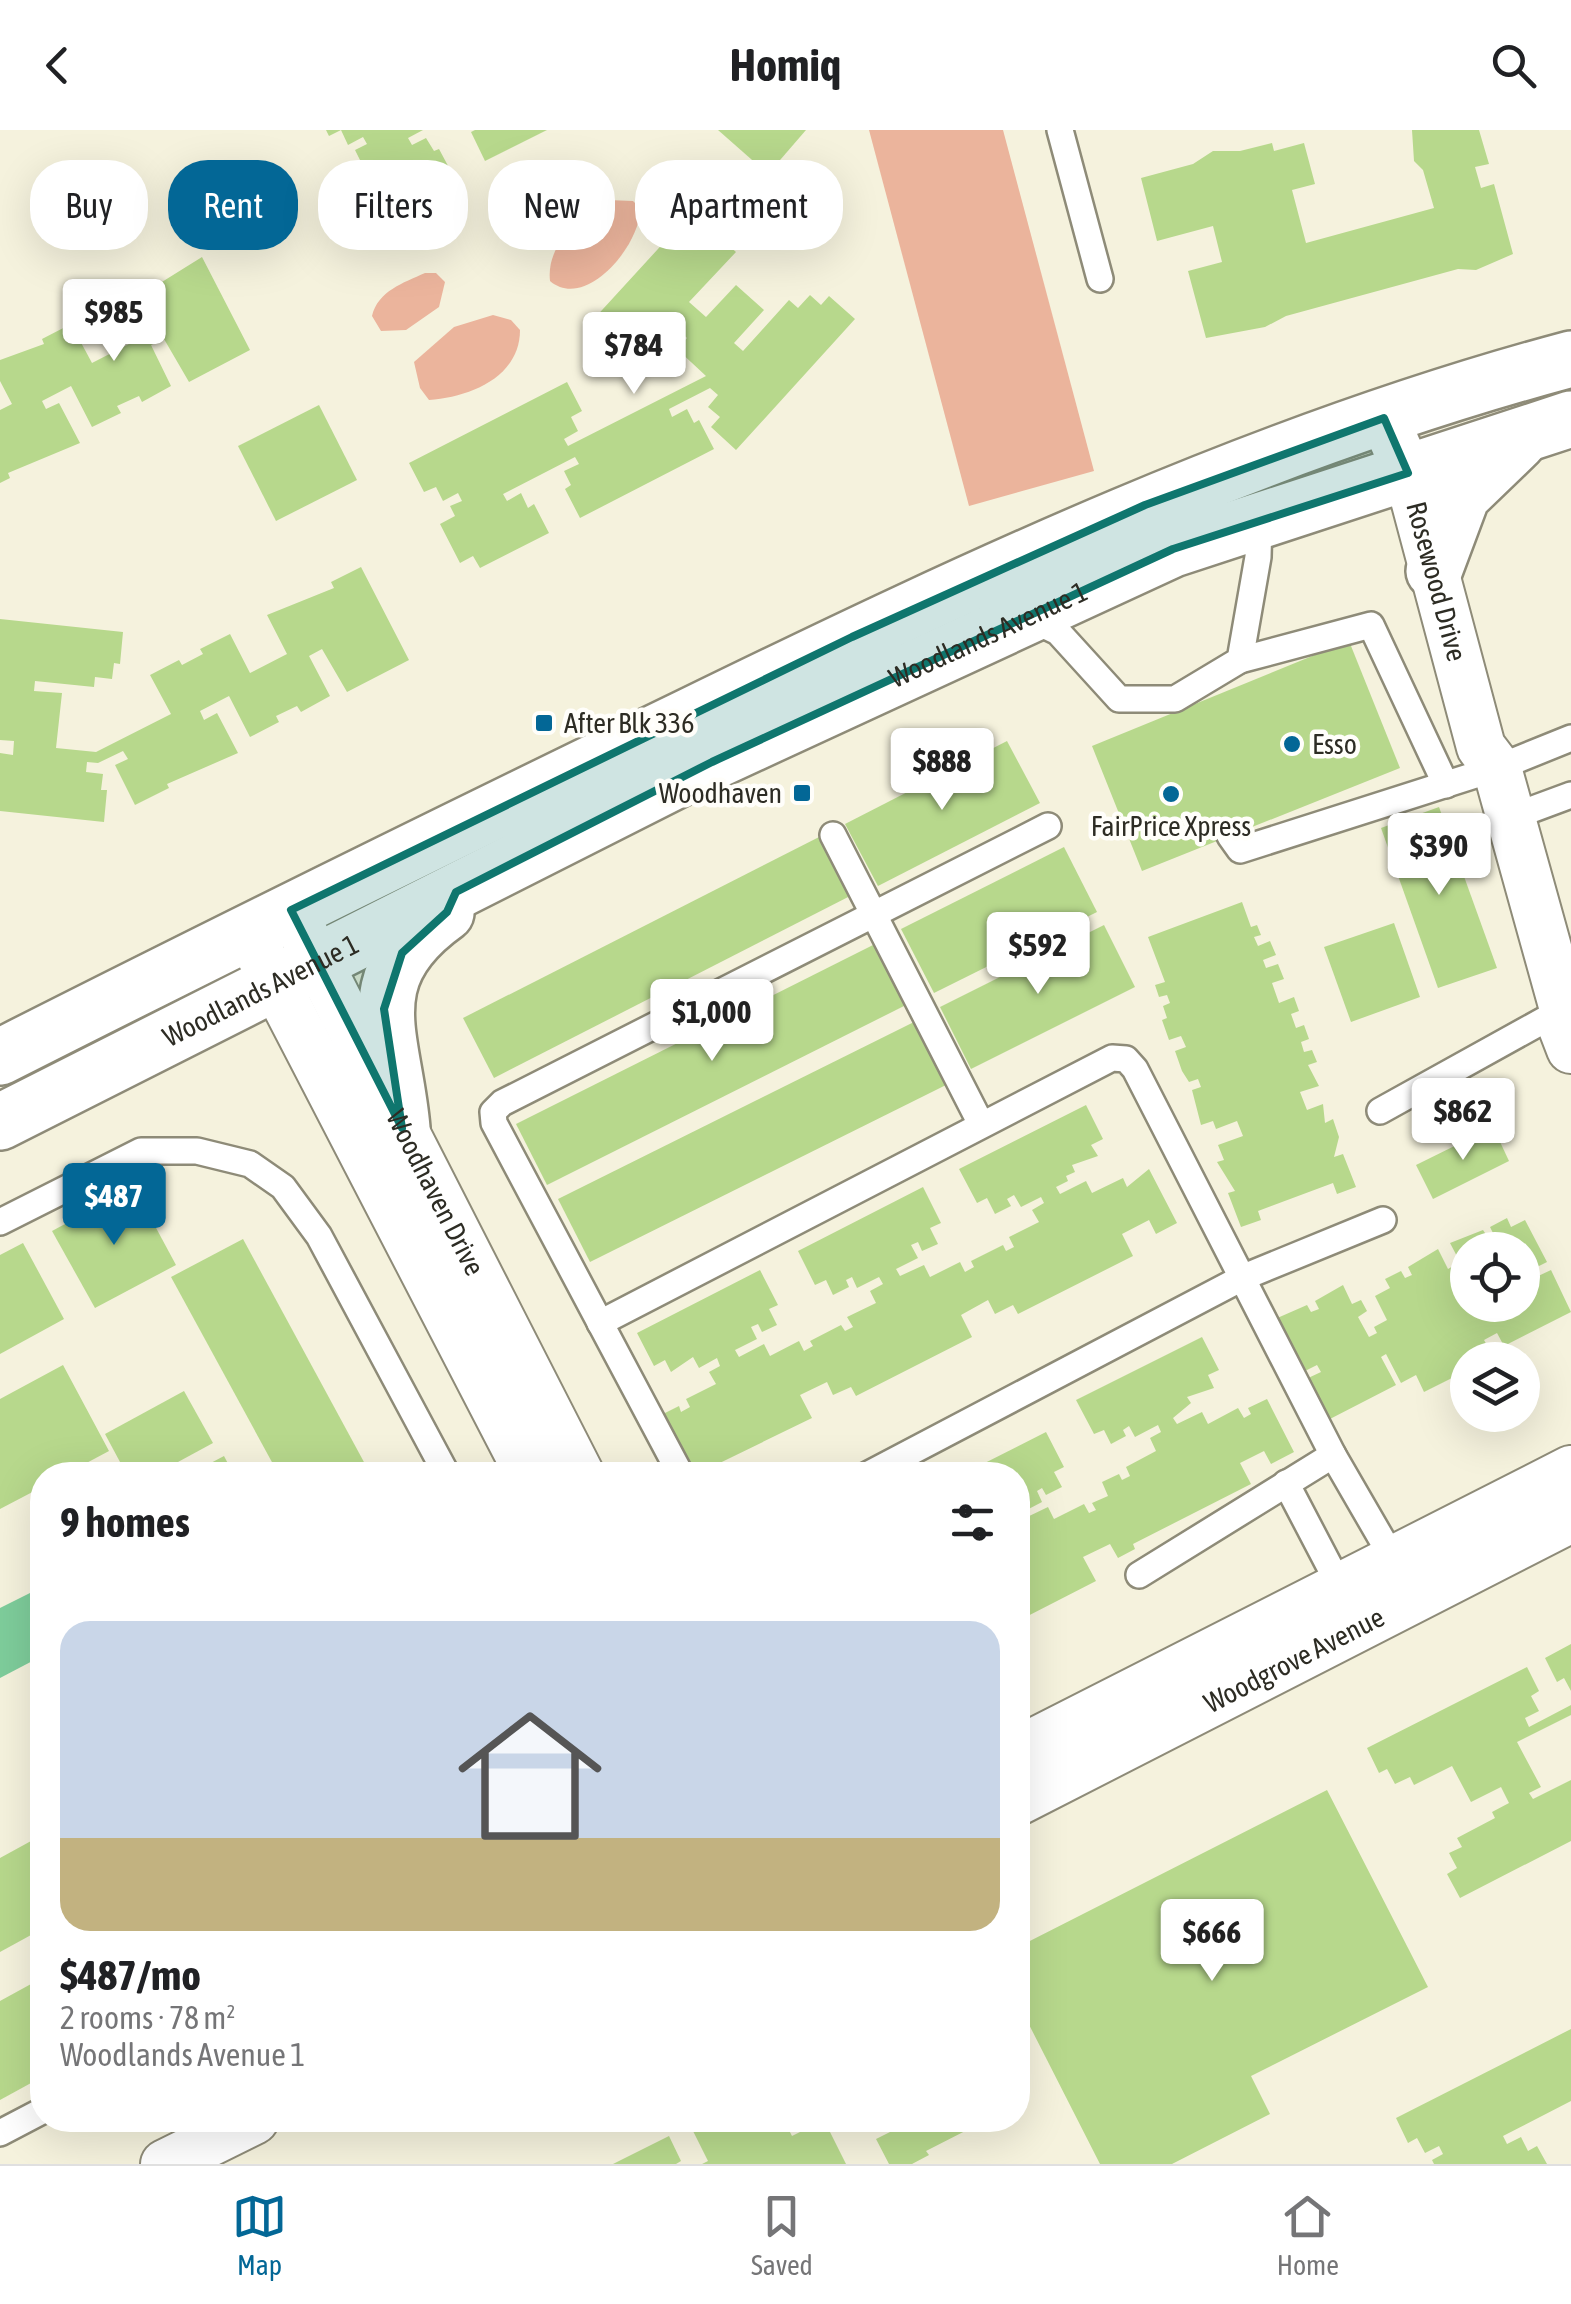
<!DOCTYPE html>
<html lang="en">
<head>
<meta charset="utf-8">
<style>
	body { margin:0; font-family:"Asap Condensed",sans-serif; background:#f2f2f2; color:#202124; height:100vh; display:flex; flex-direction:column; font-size:38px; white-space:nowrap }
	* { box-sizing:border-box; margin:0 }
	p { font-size:32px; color:#757577 }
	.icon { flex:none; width:55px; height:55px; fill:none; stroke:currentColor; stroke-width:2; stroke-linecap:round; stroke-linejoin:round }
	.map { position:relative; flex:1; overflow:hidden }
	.drawer { position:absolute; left:30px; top:1332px; width:1000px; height:670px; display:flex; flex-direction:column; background:#fff; border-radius:40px; box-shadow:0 10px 40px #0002 }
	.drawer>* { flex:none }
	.guide { position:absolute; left:30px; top:30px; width:1000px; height:90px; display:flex; gap:20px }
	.buttons { position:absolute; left:1450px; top:1102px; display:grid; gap:20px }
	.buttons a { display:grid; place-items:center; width:90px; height:90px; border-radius:50%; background:#fff; box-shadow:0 10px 40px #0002; font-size:50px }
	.price { position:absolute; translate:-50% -85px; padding:0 22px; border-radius:10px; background:#fff; color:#222; font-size:32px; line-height:65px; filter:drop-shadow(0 2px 5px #0008) }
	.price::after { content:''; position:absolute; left:50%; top:60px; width:30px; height:22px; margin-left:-15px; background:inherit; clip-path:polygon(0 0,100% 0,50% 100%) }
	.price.on { background:#036796; color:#fff }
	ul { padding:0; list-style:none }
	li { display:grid; align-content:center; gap:20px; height:530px; padding:0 30px }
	li span { display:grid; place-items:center; height:310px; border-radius:30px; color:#555 }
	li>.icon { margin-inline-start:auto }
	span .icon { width:180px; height:180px; fill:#fffc; stroke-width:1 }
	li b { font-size:42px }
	h2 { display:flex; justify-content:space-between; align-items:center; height:120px; padding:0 30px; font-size:42px }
	.pill { padding:0 35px; border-radius:40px; background:#fff; box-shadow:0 10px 40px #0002; font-size:35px; line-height:90px }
	.pill.on { background:#036796; color:#fff }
	header { display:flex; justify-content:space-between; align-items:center; height:130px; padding:0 30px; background:#fff; font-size:45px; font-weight:700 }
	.menu { display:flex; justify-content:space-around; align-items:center; height:140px; border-top:2px solid #e0e0e0; background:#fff; font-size:28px; color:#757577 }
	.menu a { display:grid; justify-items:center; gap:5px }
	.menu .on { color:#036796 }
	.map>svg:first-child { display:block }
</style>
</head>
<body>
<header><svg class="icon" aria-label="back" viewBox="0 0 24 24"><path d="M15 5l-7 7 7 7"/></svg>Homiq<svg class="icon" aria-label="search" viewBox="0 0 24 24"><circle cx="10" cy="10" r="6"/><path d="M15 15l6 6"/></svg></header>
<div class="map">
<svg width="1571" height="2034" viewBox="0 0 1571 2034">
	<rect width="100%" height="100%" fill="#f5f2dd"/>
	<g fill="#ebb49c">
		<path d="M869,0H1003L1094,341L969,376Z"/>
		<path d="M608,70L633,71L640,78C642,113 586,182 550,151C546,114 579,89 608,70Z"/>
		<path d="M425,143H436L445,152L439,177L406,200L381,201L372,186C378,161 403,153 425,143Z"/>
		<path d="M493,185L511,190L520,200C520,247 470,267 429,270L420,258L414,232L454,197Z"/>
	</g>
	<path fill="#7ecd9b" d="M42,1457V1526L0,1548V1478Z"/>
	<g fill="#b7d88c" fill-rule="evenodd">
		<path d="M326,0H423L408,8L412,15L426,8L434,21L439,19L454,47L386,82L379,70L366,76L346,37L360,30L355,20L367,14L363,7L348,15L341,0L329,6Z"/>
		<path d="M475,0H547L485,31L471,2Z"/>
		<path d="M718,0H806L768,44Z"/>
		<path d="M1412,0H1479L1489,34L1475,37L1481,58L1494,54L1513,124L1476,140L1458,139L1286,186L1265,197L1206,208L1188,141L1222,132L1213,96L1157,111L1141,48L1193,34L1213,21H1240L1272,13L1274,21L1304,13L1315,54L1292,60L1306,113L1434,78L1423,40L1414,31Z"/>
		<path d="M712,60L736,82L728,91L740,101L728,115L736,122L689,172L706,187L736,155L764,180L734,213L743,221L789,170L798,178L810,165L821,175L829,166L855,189L736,320L711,297L720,287L708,277L718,265L710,258L669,279L672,287L687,279L694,293L699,290L714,319L580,388L565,359L571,355L564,341L579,334L575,327L503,364L507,371L521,363L528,378L534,374L549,403L480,438L473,426L460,433L440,394L455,386L450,376L462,371L458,363L443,371L436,357L424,362L409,333L567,252L582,281L571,287L578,301L564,309L568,316L706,246L677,219L687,208L670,193L656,209L649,202L637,214L626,204L617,213L592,191Z"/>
		<path d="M202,127L250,220L189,252L164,209L151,215L171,256L142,272L139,266L117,276L121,283L92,297L71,256L42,271L46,279L59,273L80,313L8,343L10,348L0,353V280L12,274L0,251V230L44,214L42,209L71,194L92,233L129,214L109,175L139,160L141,165Z"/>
		<path d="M319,275L357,350L276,391L238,316Z"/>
		<path d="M361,437L409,530L347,562L322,519L309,526L330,566L301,582L297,576L276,586L279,592L250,607L229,566L200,581L204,590L217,583L238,623L167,654L169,658L135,675L115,635L128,629L123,621L98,633L87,632L86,642L103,644L101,660H107L104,692L0,681V623L13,625L14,611L0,610V489L123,502L120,534L114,533L112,549L95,547L94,557L35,551L34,561L62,563L56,618L96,622L171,584L150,545L179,530L182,535L203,524L200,519L230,504L250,543L287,524L267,485L334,458L331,452Z"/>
		<path d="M1349,511L1400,638L1142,741L1092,616Z"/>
		<path d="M1007,611L1040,673L878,756L845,694Z"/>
		<path d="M1439,677L1497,838L1438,858L1381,698Z"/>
		<path d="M823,705L854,764L494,948L463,888Z"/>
		<path d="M1064,717L1097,782L934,863L901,799Z"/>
		<path d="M1242,772L1251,797L1257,795L1261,805L1254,807L1258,816L1270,811L1276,825L1263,830L1266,838L1278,834L1284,849L1272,853L1279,873L1294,867L1299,881L1291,884L1296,898L1304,895L1309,909L1301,912L1304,922L1312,920L1317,932L1308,935L1319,956L1300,962L1307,980L1323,974L1325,993L1333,989L1339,1007L1334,1027L1343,1024L1356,1057L1337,1064L1333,1053L1258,1081L1261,1090L1241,1097L1228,1063L1235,1061L1217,1032L1224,1030L1218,1015L1243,1006L1237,991L1216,999L1213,991L1201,995L1192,960L1201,957L1198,949L1189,952L1182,941L1175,921L1186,917L1181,906L1169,910L1162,890L1167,888L1163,876L1170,873L1167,865L1159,867L1155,855L1165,852L1148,807Z"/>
		<path d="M1394,793L1420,867L1351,892L1324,817Z"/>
		<path d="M1104,795L1135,857L971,939L940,877Z"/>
		<path d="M877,813L908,874L547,1055L516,994Z"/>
		<path d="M916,891L948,954L590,1132L558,1069Z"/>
		<path d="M1086,975L1103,1009L1091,1015L1098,1026L1072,1035L1075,1042L1066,1046L1068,1051L1056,1057L1060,1064L1086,1051L1092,1063L1123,1048L1127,1057L1149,1039L1177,1093L1156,1104L1149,1090L1122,1104L1133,1126L1018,1184L1013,1175L995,1184L988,1170L961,1185L972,1207L856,1266L851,1257L833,1265L827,1252L800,1265L812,1288L695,1345L663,1284L679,1276L681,1282L690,1277L686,1269L716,1254L709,1242L720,1236L717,1228L699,1238L693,1227L671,1242L665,1230L654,1236L637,1203L760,1140L778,1175L769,1179L777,1195L762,1202L758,1194L751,1197L757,1209L735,1220L739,1227L764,1214L770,1226L799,1211L804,1221L813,1216L810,1211L841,1195L845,1201L853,1197L847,1187L876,1173L870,1161L883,1154L879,1147L857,1158L852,1147L846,1150L849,1157L833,1165L826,1150L815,1155L798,1121L923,1057L941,1093L930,1098L938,1114L922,1121L918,1112L911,1115L918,1128L896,1139L900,1146L924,1135L930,1147L960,1132L965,1142L974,1137L971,1131L1003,1115L1006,1121L1014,1117L1009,1107L1039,1092L1032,1080L1044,1073L1041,1067L1021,1077L1014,1065L1007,1069L1011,1076L995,1084L987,1068L977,1073L959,1039Z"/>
		<path d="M1493,997L1509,1031L1433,1069L1416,1035Z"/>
		<path d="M134,1057L176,1135L95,1178L52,1101Z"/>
		<path d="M1507,1088L1511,1097L1525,1090L1547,1132L1529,1141L1534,1148L1551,1140L1571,1182L1504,1216L1497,1203L1484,1210L1493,1226L1468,1230V1240L1424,1262L1416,1245L1401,1253L1386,1224L1381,1227L1396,1255L1328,1290L1306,1249L1321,1242L1317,1235L1303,1242L1275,1189L1307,1175L1311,1182L1319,1179L1315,1171L1343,1155L1352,1174L1361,1170L1367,1181L1358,1187L1369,1207L1377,1203L1374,1197L1387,1190L1375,1166L1390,1158L1385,1149L1401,1141L1405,1148L1412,1145L1408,1137L1438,1119L1448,1139L1460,1132L1450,1113L1483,1100L1487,1106L1493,1103L1490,1097ZM1468,1120H1522V1175H1468Z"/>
		<path d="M243,1109L371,1345H279L171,1147Z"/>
		<path d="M23,1113L64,1189L0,1224V1125Z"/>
		<path d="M1202,1207L1219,1240L1208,1245L1214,1258L1187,1267L1191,1273L1173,1288L1177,1294L1202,1282L1208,1294L1238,1278L1244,1288L1251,1284L1248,1278L1267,1269L1294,1322L1271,1334L1264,1321L1240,1333L1251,1354L1133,1414L1135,1419L1118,1428L1110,1414L1083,1427L1096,1451L1018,1491V1345H961L1046,1302L1064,1337L1054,1342L1062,1357L1046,1365L1042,1358L1037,1361L1042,1372L1021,1383L1023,1389L1048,1377L1054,1389L1084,1374L1089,1383L1096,1380L1092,1373L1108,1366L1102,1352L1119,1344L1122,1350L1130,1346L1126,1337L1156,1321L1150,1308L1161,1302L1158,1295L1135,1307L1129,1296L1123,1300L1126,1306L1111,1314L1104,1300L1094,1304L1076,1270Z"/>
		<path d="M63,1235L109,1321L64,1345H42V1357L0,1379V1269Z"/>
		<path d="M184,1261L213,1313L154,1345H127L105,1304Z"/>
		<path d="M224,1326L234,1345H188Z"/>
		<path d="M1571,1514V1561L1564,1548L1557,1552L1545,1528Z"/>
		<path d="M1527,1537L1539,1561L1531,1566L1539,1581L1525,1588L1529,1597L1571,1575V1585L1517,1612L1541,1657L1529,1663L1533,1669L1571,1650V1711L1460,1768L1447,1744L1457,1738L1449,1723L1462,1717L1457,1708L1495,1688L1492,1682L1509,1673L1501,1657L1471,1672L1452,1636L1414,1655L1410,1647L1395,1654L1387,1639L1379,1643L1367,1618Z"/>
		<path d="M1327,1660L1428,1857L1251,1946L1270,1984L1172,2034H1100L1018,1873V1817Z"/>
		<path d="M42,1705V1799L0,1822V1728Z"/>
		<path d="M42,1848V1947L0,1970V1871Z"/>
		<path d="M1571,1899V1971L1503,2006L1507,2014L1521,2007L1528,2021L1537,2016L1547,2034H1434L1432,2030L1443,2024L1439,2016L1425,2023L1417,2008L1408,2013L1396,1988Z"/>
		<path d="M715,1990H778L785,1992L792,2006L824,1990H843L828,1998L846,2034H702L708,2031L693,2001Z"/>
		<path d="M889,1990H999L977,2001L975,1996L926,2021L929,2025L912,2034H889L876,2009L894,2000Z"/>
		<path d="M669,2006L681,2031L676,2034H613Z"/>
	</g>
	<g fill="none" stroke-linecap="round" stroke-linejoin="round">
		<g stroke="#8e8b78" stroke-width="30">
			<g id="lane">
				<path d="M1060,0L1100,149"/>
				<path d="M1029,488L1058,502L1119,569H1175L1240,530L1258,427L1259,391"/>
				<path d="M1240,530L1371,495L1446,655"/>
				<path d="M1501,691L1571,665"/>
				<path d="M833,705L981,994"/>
				<path d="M1230,706L1240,720L1497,638L1571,608"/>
				<path d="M1380,981L1564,879"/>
				<path d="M0,1092L141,1021H197L250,1034L283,1057L319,1106L447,1345"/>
				<path d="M600,1193L1112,928L1126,929L1135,939L1333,1325L1399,1439"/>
				<path d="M681,1345L494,993L493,982L502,973L1048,696"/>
				<path d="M867,1345L1244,1147L1383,1090"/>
				<path d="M1286,1353L1344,1464"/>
				<path d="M1139,1445L1333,1325"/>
				<path d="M0,2003L42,1981"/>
			</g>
		</g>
		<g stroke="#8e8b78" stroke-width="52">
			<g id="street">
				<path id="s1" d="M1384,288L1408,343L1481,617L1497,638L1564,879L1561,893L1571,919"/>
				<path id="s2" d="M300,797L580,1345"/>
				<path d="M258,820L530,1345"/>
				<path d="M1018,1621L1571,1340"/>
				<path id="s3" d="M1018,1671L1571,1388"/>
				<path d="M165,2034L254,1990"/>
			</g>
		</g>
		<g stroke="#8e8b78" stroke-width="60">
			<g id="secondary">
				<path d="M1434,441L1462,366L1518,312"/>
				<path d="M0,927C229,811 459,698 690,586C975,447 1264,311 1571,229"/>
				<path id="s4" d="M0,992L712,632L1173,419L1571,289"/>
				<path d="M402,998C394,905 354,849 446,783"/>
			</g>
		</g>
		<use href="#lane" stroke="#fff" stroke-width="25"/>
		<use href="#street" stroke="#fff" stroke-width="48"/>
		<use href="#secondary" stroke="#fff" stroke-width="55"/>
	</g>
	<path fill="#0f766e" fill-opacity="0.2" stroke="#0f766e" stroke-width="8" stroke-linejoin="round" d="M1384,288L1408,343L1173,419L712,632L456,762L447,782L402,823L384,879L402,998L291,780L852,507L1145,375Z"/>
	<g fill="#036796" stroke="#fffefa" stroke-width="4">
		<rect x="534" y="583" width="20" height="20" rx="5"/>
		<circle cx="1292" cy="614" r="10"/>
		<rect x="792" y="653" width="20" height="20" rx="5"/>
		<circle cx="1171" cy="664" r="10"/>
	</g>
	<g text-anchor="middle" stroke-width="9" stroke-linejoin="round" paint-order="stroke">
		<g font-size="28" fill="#2d2c24" stroke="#fffefa">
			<text dy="10" stroke="none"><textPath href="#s1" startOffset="172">Rosewood Drive</textPath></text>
			<text dy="10" stroke="none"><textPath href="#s4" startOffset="1102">Woodlands Avenue 1</textPath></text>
			<text dy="10" stroke="none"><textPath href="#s4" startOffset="292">Woodlands Avenue 1</textPath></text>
			<text dy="10" stroke="none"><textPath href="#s2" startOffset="298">Woodhaven Drive</textPath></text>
			<text dy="10" stroke="none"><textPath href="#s3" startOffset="310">Woodgrove Avenue</textPath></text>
		</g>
		<g font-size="28" fill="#2d2c24" stroke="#fffefa" text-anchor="start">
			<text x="564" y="603">After Blk 336</text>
			<text x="1312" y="624">Esso</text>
			<text x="782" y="673" text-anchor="end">Woodhaven</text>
			<text x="1171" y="706" text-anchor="middle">FairPrice Xpress</text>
		</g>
	</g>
</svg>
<div class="buttons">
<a><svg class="icon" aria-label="locate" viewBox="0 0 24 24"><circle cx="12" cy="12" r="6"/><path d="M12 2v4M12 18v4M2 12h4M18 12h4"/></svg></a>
<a><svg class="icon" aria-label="layers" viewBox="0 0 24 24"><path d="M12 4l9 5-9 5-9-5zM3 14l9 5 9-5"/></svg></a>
</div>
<b class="price" style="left:114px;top:234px">$985</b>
<b class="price" style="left:634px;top:267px">$784</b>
<b class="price" style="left:942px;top:683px">$888</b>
<b class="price" style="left:1439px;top:768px">$390</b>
<b class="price" style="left:1038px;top:867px">$592</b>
<b class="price" style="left:712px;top:934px">$1,000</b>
<b class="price" style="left:1463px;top:1033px">$862</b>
<b class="price on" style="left:114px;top:1118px">$487</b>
<b class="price" style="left:1212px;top:1854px">$666</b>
<div class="guide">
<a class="pill">Buy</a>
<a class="pill on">Rent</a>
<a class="pill">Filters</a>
<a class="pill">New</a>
<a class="pill">Apartment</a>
</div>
<section class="drawer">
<h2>9 homes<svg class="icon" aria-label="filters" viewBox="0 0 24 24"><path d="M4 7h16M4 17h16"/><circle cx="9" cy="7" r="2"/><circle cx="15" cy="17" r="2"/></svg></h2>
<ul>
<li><span style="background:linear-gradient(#c9d6e8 70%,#c2b280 0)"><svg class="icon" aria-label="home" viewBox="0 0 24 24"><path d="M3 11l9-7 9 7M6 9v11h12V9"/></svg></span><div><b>$487/mo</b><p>2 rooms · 78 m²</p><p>Woodlands Avenue 1</p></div></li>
</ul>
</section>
</div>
<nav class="menu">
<a class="on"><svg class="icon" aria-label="map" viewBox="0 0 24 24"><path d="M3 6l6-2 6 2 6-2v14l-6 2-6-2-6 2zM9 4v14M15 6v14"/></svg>Map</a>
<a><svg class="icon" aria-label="saved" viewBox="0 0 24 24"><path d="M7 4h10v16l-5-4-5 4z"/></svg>Saved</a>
<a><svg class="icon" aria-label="home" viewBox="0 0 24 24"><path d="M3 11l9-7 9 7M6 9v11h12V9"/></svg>Home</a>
</nav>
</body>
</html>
